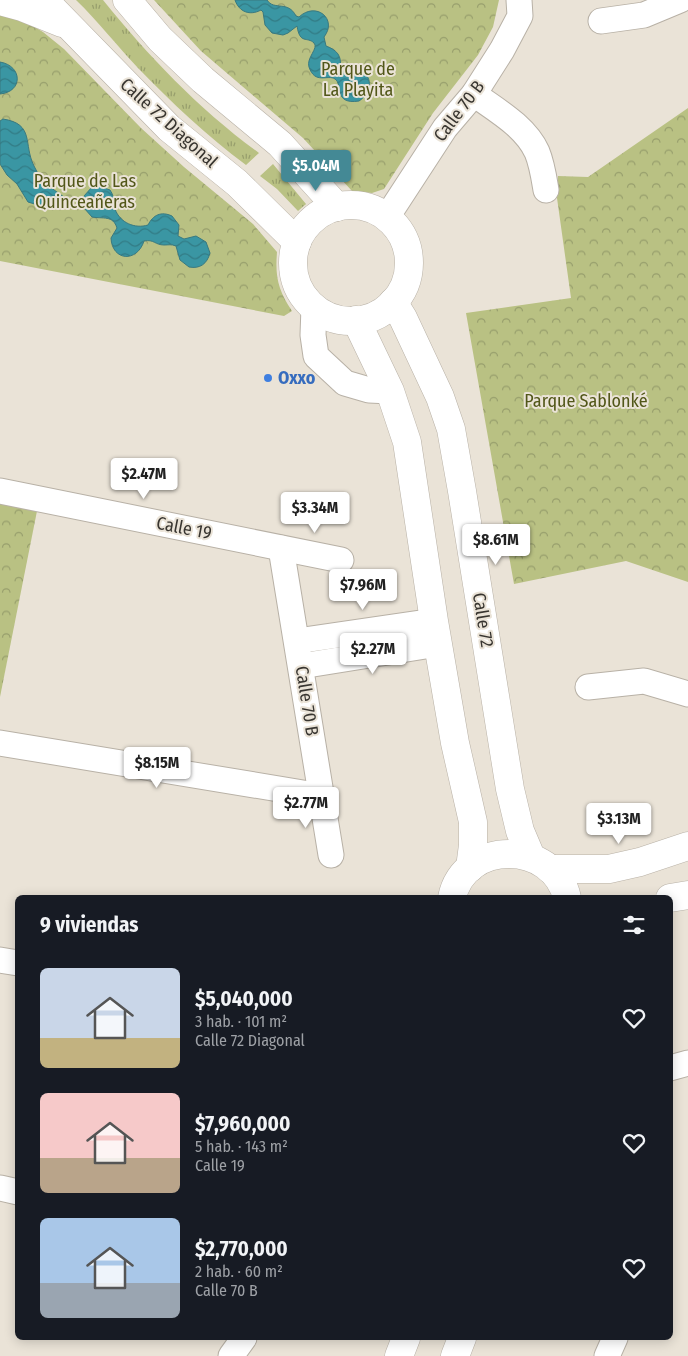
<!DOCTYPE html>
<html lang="es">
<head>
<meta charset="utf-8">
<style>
	body { margin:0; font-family:"Fira Sans Condensed",sans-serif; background:#242831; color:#f1f3f6; height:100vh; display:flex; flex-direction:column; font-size:19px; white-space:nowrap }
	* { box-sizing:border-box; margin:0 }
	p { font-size:16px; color:#9ea1a6 }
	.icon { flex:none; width:28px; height:28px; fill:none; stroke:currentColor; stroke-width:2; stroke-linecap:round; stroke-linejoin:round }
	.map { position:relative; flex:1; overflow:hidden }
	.panel { position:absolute; left:15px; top:895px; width:658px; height:445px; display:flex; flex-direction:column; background:#171b24; border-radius:8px; box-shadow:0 2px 12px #0003 }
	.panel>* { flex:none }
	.price { position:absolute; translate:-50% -42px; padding:0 11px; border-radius:5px; background:#fff; color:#222; font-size:16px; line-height:32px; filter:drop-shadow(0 1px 2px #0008) }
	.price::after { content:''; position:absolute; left:50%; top:30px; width:15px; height:11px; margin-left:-8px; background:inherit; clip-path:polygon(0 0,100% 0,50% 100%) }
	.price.on { background:#448995; color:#fff }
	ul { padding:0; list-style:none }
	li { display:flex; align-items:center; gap:15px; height:125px; padding:0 25px }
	li span { display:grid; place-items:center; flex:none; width:140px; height:100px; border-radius:8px; color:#555 }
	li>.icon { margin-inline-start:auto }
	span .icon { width:60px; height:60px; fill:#fffc; stroke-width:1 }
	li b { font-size:21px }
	h2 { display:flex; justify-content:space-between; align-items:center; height:60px; padding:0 25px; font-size:21px }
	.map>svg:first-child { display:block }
</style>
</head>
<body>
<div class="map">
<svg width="688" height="1356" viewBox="0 0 688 1356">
	<defs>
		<pattern id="grass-tufts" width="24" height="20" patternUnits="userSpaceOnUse" patternTransform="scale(1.25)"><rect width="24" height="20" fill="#b9c183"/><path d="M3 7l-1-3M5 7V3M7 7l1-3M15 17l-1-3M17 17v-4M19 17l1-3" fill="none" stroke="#979e6c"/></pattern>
		<pattern id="forest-crowns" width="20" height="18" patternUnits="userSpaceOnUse" patternTransform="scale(1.25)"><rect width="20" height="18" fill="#b9c183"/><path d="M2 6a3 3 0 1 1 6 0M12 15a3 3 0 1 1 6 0" fill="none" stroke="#979e6c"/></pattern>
		<pattern id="water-waves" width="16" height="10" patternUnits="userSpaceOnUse" patternTransform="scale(1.25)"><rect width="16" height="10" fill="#3a96a3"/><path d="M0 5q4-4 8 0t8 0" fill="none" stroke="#327b85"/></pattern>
	</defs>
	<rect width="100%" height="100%" fill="#eae3d7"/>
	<g fill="url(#grass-tufts)">
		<path d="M76,0H103C149,57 200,110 259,153L246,165C207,136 172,103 138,68C117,46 98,21 76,0Z"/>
		<path d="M273,164L306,204L298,211L277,189L260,176Z"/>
	</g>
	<g fill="url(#forest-crowns)">
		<path d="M154,0H499L493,27L478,55L433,113L384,189L372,193L352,191L303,138L201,51Z"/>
		<path d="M0,10L23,20L43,32L64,49L141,128L184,167L253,224L277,252C275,277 278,290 292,311L284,316L0,261Z"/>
		<path d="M688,108V582L626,561L514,584L466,313L571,298L557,198L558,176L588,177Z"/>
		<path d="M0,503L37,511L0,697Z"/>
	</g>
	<g fill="url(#water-waves)" stroke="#397980">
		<path d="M235,0H267C274,11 288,0 296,16L299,17C316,1 338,19 324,37L326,46C337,50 342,56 340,67L343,71C348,71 354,69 360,71C375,77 370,94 359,101C333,105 343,84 335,79C328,74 315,85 309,67C306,58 319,48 314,43C307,36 300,45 297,26L288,33L283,35L272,33L265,25L263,12L261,10C250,16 239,12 235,0Z"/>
		<path d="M0,62C23,66 23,92 0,94Z"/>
		<path d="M3,119C35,124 23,144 34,166C41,181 51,188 64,197L66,200L62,206L48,208L28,202L17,184L7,175L0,164V121Z"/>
		<path d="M98,186L110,190C116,199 112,202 115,209C120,223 135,229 148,225C153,215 161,211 172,216L179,225L178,236L184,239L196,236L206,242L210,253C207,264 200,269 189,267L180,260L176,246C171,244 169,245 164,245C155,245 154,239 144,241C137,263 112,261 111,238L117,228C113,215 103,219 92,217L84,208V196L92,187Z"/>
	</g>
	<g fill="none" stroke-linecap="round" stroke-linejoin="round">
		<g stroke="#b8b1a6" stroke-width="27">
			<g id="minor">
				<path d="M601,21L644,15L680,0"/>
				<path d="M474,94C496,110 525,126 537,152C542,164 544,178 546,190"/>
				<path d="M387,217L445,128L474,94L502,50L520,16L519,0"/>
				<path d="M314,307L313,335L316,356L345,383L369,390L390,391"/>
				<path d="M0,491L341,560"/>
				<path d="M281,548L331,855"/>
				<path d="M297,641L434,621"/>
				<path d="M301,666L438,644"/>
				<path d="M588,687L644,681L688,694"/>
				<path d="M0,743L321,796"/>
				<path d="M0,960L18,963"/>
				<path d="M670,1068L688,1063"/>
				<path d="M0,1188L18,1192"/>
				<path d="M231,1356L244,1338"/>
				<path d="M607,1356L615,1338"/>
			</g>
		</g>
		<g stroke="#b8b1a6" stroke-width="29">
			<g id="major">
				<path d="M44,0L169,128L237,183L297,242"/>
				<path d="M127,0L160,39L203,80L280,144L337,207"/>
				<path d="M0,1L22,7L62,23"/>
				<circle cx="351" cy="263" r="58"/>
				<path d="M393,302L403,318L440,397L451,429L462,491L510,789L520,831L531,857"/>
				<path d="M356,320L390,391L407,442L434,621L455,743L473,822V845L470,868"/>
				<path d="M550,869H609L640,862L688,846"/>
				<path d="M452,898C464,839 554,840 567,898"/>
				<path d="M670,898L688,895"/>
				<path d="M399,1356L406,1338"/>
				<path d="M455,1356L462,1338"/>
			</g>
		</g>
		<use href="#minor" stroke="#fff" stroke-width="25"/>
		<use href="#major" stroke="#fff" stroke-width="28"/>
	</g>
	<circle fill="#3f7fe0" stroke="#eae3d7" stroke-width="2" cx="268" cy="378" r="5"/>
	<g text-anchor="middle" stroke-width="4" stroke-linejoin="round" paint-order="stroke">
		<g font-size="18" fill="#525719" stroke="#eae3d7">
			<text x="358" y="75">Parque de<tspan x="358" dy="21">La Playita</tspan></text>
			<text x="85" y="187">Parque de Las<tspan x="85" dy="21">Quinceañeras</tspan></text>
			<text x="586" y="407">Parque Sablonké</text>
		</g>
		<g font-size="18" fill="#383530" stroke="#eae3d7">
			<text transform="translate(459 111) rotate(-53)" y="6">Calle 70 B</text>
			<text transform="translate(169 123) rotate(42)" y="6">Calle 72 Diagonal</text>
			<text transform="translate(184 528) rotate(11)" y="6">Calle 19</text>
			<text transform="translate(483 620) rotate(81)" y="6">Calle 72</text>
			<text transform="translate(307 701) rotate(81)" y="6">Calle 70 B</text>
		</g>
		<g font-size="18" font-weight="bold" fill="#366cbe" stroke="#eae3d7" text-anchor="start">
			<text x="278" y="384">Oxxo</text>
		</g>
	</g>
</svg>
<b class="price on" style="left:316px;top:192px">$5.04M</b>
<b class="price" style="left:144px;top:500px">$2.47M</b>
<b class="price" style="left:315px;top:534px">$3.34M</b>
<b class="price" style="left:496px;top:566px">$8.61M</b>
<b class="price" style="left:363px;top:611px">$7.96M</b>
<b class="price" style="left:373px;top:675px">$2.27M</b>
<b class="price" style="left:157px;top:789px">$8.15M</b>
<b class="price" style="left:306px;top:829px">$2.77M</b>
<b class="price" style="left:619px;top:845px">$3.13M</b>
<section class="panel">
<h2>9 viviendas<svg class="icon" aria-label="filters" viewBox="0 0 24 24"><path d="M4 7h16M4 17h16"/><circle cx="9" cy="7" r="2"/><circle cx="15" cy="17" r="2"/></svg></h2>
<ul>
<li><span style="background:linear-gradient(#c9d6e8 70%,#c2b280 0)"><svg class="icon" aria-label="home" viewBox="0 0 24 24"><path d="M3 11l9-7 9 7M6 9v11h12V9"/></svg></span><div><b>$5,040,000</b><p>3 hab. · 101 m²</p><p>Calle 72 Diagonal</p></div><svg class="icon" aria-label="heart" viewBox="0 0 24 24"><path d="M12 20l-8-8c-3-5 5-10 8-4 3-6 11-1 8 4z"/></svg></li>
<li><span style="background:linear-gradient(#f6c9c9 65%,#b9a48a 0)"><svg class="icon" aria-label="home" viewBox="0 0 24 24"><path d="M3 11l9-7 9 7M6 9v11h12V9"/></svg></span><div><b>$7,960,000</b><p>5 hab. · 143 m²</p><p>Calle 19</p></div><svg class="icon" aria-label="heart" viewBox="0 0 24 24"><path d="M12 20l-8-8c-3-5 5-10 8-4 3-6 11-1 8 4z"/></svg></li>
<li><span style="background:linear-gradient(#a9c7e8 65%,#9aa5b1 0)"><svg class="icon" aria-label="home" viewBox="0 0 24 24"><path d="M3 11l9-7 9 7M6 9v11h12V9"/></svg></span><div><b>$2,770,000</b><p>2 hab. · 60 m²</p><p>Calle 70 B</p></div><svg class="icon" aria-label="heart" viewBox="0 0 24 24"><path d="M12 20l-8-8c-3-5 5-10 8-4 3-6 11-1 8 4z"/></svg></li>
</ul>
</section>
</div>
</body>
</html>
